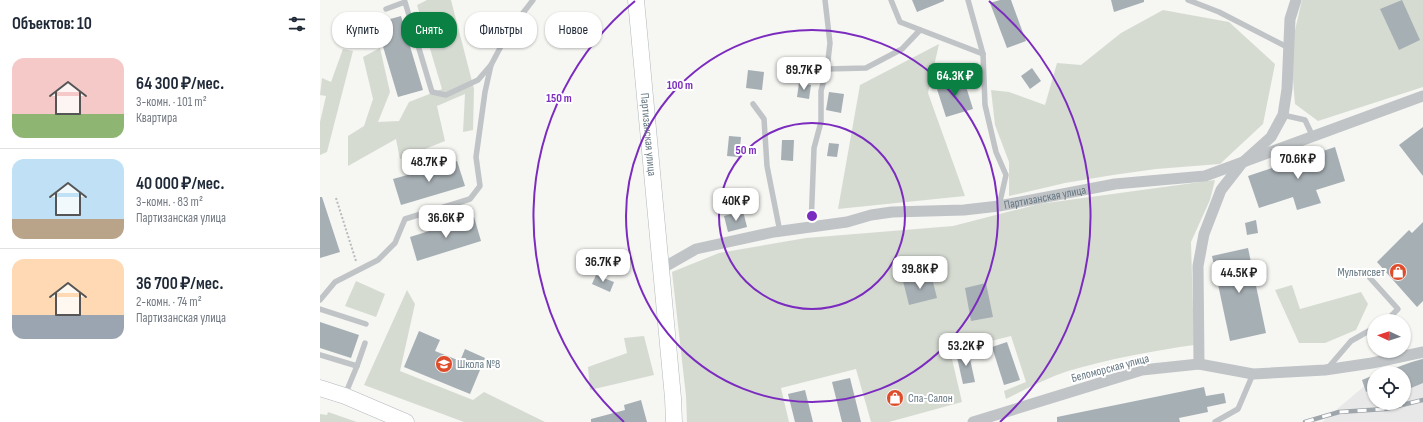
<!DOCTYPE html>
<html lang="ru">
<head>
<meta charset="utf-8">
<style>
	body { margin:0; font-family:"Sofia Sans Condensed",sans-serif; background:#f2f2f3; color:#1f2937; height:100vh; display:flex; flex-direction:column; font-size:15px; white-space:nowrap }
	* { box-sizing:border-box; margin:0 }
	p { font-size:13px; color:#747a83 }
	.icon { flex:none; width:22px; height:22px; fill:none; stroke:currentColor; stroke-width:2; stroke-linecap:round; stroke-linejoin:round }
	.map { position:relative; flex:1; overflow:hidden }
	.drawer { display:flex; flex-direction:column; background:#fff; width:320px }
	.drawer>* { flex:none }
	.banner { position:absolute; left:12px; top:12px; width:380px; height:36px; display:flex; gap:8px }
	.needle { width:26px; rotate:273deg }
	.tools { position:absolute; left:1047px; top:314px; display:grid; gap:8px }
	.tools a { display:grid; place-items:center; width:44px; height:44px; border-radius:50%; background:#fff; box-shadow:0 1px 3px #0004; font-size:20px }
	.price { position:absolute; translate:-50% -34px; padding:0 9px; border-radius:8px; background:#fff; color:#222; font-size:13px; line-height:26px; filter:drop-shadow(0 1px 2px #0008) }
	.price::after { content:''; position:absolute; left:50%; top:24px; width:12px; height:9px; margin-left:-6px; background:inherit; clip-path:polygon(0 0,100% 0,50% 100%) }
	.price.on { background:#0b8043; color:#fff }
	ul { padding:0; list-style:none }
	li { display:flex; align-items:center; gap:12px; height:100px; padding:0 12px }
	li+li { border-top:1px solid #e0e1e3 }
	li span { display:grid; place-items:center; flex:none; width:112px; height:80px; border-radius:12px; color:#555 }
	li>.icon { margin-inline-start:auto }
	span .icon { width:48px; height:48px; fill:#fffc; stroke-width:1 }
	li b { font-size:17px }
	h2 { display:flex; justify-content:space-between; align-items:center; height:48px; padding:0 12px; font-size:17px }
	.pill { padding:0 14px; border-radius:16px; background:#fff; box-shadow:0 1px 3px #0004; font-size:14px; line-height:36px }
	.pill.on { background:#0b8043; color:#fff }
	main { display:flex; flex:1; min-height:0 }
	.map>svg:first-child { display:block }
</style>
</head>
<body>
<main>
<section class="drawer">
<h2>Объектов: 10<svg class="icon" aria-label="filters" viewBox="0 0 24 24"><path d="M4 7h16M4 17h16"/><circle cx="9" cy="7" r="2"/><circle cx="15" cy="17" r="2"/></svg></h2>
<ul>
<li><span style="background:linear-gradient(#f6c9c9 70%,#8fb573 0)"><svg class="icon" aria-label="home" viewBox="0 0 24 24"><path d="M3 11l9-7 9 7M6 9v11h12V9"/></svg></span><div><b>64 300 ₽/мес.</b><p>3-комн. · 101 m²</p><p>Квартира</p></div></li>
<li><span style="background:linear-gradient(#bfe0f5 75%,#b9a48a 0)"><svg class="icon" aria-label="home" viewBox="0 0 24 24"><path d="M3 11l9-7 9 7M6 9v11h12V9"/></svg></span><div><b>40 000 ₽/мес.</b><p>3-комн. · 83 m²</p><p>Партизанская улица</p></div></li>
<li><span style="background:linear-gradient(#ffd9b3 70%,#9aa5b1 0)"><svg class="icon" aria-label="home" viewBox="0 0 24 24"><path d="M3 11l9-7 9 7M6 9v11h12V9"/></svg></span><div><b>36 700 ₽/мес.</b><p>2-комн. · 74 m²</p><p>Партизанская улица</p></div></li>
</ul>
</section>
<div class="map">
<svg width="1103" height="422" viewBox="0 0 1103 422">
	<rect width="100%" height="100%" fill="#f6f6f3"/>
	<path fill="#e7e8e7" d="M1103,358V422H1002L1054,378V403H1084V373H1060Z"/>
	<g fill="#d6dbd2">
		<path d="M107,0H131L154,89L153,130L143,132L145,94L117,106L125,141L80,159L76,139L28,166V136L44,126L53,99L43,57L60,48L70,92L58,122L79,121L89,102L122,89L97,5Z"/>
		<path d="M982,0H1103V87L998,121L975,104L973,80V39Z"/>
		<path d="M843,10L909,22L955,64L943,124L900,164L836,169L793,175L745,183L689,196V162L675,125L671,90L689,92L725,105L737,63L761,65L801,33Z"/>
		<path d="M619,44L608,93L645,196L518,209L540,85Z"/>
		<path d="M23,49L33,51L7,152L0,155V122L6,96L0,95L2,78L11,82Z"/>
		<path d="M895,180L890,200L871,242L874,345C832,351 789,359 748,371C727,378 706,389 686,399L684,391L706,382L691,336L663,343L646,339L629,346L642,402L569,422H551L536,369L461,388L469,422H367L366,396L352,272L399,253L486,238L633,226L719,204Z"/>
		<path d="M36,281L65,294L56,317L25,306Z"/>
		<path d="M972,285L980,309L1041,292L1048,304L1036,330L1005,343H979L955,290Z"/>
		<path d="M87,290L95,304L80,371L153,400L164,392L225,422H144L44,385Z"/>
		<path d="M324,336L334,375L270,390L268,367L307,353L304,338Z"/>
		<path d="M8,412L37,422H0V414L7,415Z"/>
	</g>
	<g fill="#a6afb4">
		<path d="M592,0H624V1L597,12Z"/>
		<path d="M680,0H691L706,41L687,48L670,3Z"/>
		<path d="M791,0H824V2L794,12Z"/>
		<path d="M1082,0L1100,40L1079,50L1060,9Z"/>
		<path d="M81,16L103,90L78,97L56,23Z"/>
		<path d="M712,68L721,81L710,89L701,76Z"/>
		<path d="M428,70L444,72L442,90L426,88Z"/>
		<path d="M643,77L653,109L626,117L616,86Z"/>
		<path d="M479,83L491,85L489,99L477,97Z"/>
		<path d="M509,92L524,94L521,113L506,110Z"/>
		<path d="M1103,127V176L1079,145Z"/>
		<path d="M409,136L421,137L419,157L407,156Z"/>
		<path d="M462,140H474L473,161L461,160Z"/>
		<path d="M509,143L519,144L517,157L507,156Z"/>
		<path d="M1015,147L1025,181L996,190L1001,203L977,210L973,197L939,208L928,176Z"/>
		<path d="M137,161L145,186L81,205L73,179Z"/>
		<path d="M0,197H2L20,252L0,258Z"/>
		<path d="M423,211L427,227L408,232L404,216Z"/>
		<path d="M154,217L161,241L97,261L90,237Z"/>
		<path d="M936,220L938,233L927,235L925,223Z"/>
		<path d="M1103,222V301L1097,307L1057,262L1089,230L1092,233Z"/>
		<path d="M928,248L946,333L910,341L892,256Z"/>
		<path d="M611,274L617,298L589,305L583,281Z"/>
		<path d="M276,275L294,282L290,292L272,284Z"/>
		<path d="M666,283L673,317L651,321L645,288Z"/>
		<path d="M0,322L39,335L31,358L0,348Z"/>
		<path d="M99,331L120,340L115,351L140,361L145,349L165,358L150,394L84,367Z"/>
		<path d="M687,342L700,380L684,385L672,347Z"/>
		<path d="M648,350L655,382L643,384L636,353Z"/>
		<path d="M1103,359V383L1091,388L1088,378L1084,379V373H1064V372L1092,362Z"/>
		<path d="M1054,375V389L1046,392L1042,380Z"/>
		<path d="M530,378L541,422H522L512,382Z"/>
		<path d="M884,387L886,396L904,393L906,403L887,407L888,412L859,418L860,422H737V417Z"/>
		<path d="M485,390L493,422H475L468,394Z"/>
		<path d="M321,400L327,422H271V419L305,410L304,405Z"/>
	</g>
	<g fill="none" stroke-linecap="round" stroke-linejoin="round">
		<g stroke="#b2b8bc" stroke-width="17">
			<g id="secondary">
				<path id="s2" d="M316,0L353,398L354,422"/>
				<path d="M0,388L25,396L86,422"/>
			</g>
		</g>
		<path stroke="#b8bbbd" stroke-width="2" stroke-dasharray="2 2" stroke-linecap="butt" d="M16,198L36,261"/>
		<g stroke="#c0c4c7" stroke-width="5.5">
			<path d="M505,0L510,43L507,69"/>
			<path d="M571,0L580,22L663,54"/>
			<path d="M648,0L663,54L665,105L676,152L686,175L679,206"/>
			<path d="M868,0L899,12L969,48"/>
			<path d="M66,9L85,2L112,92L126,95L158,80L171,65L189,31L213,0"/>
			<path d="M433,104L444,119L447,166L460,232"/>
			<path d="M963,115L985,120L993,137"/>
			<path d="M491,227L494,148L501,122V91L507,69L546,68L582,49L600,30"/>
			<path d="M1050,278L1078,309L1066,321"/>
			<path d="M0,300L15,282L58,260L75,243L85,219L150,199L160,186L156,157L165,92L171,65"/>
			<path d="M0,309L46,324"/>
			<path d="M0,355L37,366L25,395"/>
			<path d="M37,366L45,343"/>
			<path d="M1007,369L1031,341L1054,328"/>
			<path d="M895,422L918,409L933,374"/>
		</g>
		<g stroke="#c0c4c7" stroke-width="11">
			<path id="s1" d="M341,269L376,249L454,232L527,222L551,215L572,212L644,210L679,206L795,184L885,176L1103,96"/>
			<path d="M879,364L878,266L884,234L901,190L922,163L951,137L963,115L967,89L970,19L976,0"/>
			<path d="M653,422L822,370L879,364L933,374L1005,370L1052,363L1103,352"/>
		</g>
		<use href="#secondary" stroke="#fff" stroke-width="16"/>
		<g stroke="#9fa6ab" stroke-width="4.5">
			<path id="rail" d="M985,422L1019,412L1065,409L1103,400"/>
		</g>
		<use href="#rail" stroke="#fff" stroke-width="3" stroke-dasharray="9" stroke-linecap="butt"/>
	</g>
	<g fill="none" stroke="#7b2cbf" stroke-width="2">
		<circle cx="492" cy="216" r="93"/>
		<circle cx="492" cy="216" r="186"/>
		<path d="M304 422A279 279 0 0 1 315 1M669 1A279 279 0 0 1 680 422"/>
	</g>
	<defs>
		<g id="shop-disc" transform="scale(0.9)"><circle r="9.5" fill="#dd4d2c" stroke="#fff"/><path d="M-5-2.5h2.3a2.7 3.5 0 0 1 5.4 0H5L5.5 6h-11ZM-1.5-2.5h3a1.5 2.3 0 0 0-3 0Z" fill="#fff"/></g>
		<g id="school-disc" transform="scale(0.9)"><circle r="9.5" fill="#dd4d2c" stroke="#fff"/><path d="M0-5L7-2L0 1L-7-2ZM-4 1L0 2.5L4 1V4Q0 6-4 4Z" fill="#fff"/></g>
	</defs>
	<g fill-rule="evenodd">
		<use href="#shop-disc" x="1078" y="272"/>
		<use href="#school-disc" x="124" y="364"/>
		<use href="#shop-disc" x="575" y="398"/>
	</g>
	<g text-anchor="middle" stroke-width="4" stroke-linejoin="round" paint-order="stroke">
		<g font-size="12" fill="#667883" stroke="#fff">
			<text dy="4" stroke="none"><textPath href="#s2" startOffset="135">Партизанская улица</textPath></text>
			<text dy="4" stroke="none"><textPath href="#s1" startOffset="394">Партизанская улица</textPath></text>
			<text transform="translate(790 368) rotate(-15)" y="4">Беломорская улица</text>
		</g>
		<g font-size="12" fill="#667883" stroke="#fff" text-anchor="start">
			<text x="1065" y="276" text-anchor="end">Мультисвет</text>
			<text x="137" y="368">Школа №8</text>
			<text x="588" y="402">Спа-Салон</text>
		</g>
	</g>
	<circle cx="492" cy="216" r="6" fill="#7b2cbf" stroke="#fff" stroke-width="2"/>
	<g font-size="12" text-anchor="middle" font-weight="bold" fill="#7b2cbf" stroke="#fff" stroke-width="4" stroke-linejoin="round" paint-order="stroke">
		<text x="360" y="89">100 m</text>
		<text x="239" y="102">150 m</text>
		<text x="426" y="154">50 m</text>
	</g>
</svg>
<div class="tools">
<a><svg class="needle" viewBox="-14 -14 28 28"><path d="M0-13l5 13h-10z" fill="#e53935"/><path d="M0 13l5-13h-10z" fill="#747a83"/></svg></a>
<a><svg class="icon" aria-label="locate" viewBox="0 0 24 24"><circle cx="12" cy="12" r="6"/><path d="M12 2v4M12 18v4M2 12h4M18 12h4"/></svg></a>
</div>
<b class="price" style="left:484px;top:91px">89.7K ₽</b>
<b class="price on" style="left:635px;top:97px">64.3K ₽</b>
<b class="price" style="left:978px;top:180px">70.6K ₽</b>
<b class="price" style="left:109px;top:183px">48.7K ₽</b>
<b class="price" style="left:416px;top:222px">40K ₽</b>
<b class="price" style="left:126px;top:239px">36.6K ₽</b>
<b class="price" style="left:283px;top:283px">36.7K ₽</b>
<b class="price" style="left:600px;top:290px">39.8K ₽</b>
<b class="price" style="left:919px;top:294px">44.5K ₽</b>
<b class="price" style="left:646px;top:367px">53.2K ₽</b>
<div class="banner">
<a class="pill">Купить</a>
<a class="pill on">Снять</a>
<a class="pill">Фильтры</a>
<a class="pill">Новое</a>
</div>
</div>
</main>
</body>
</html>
